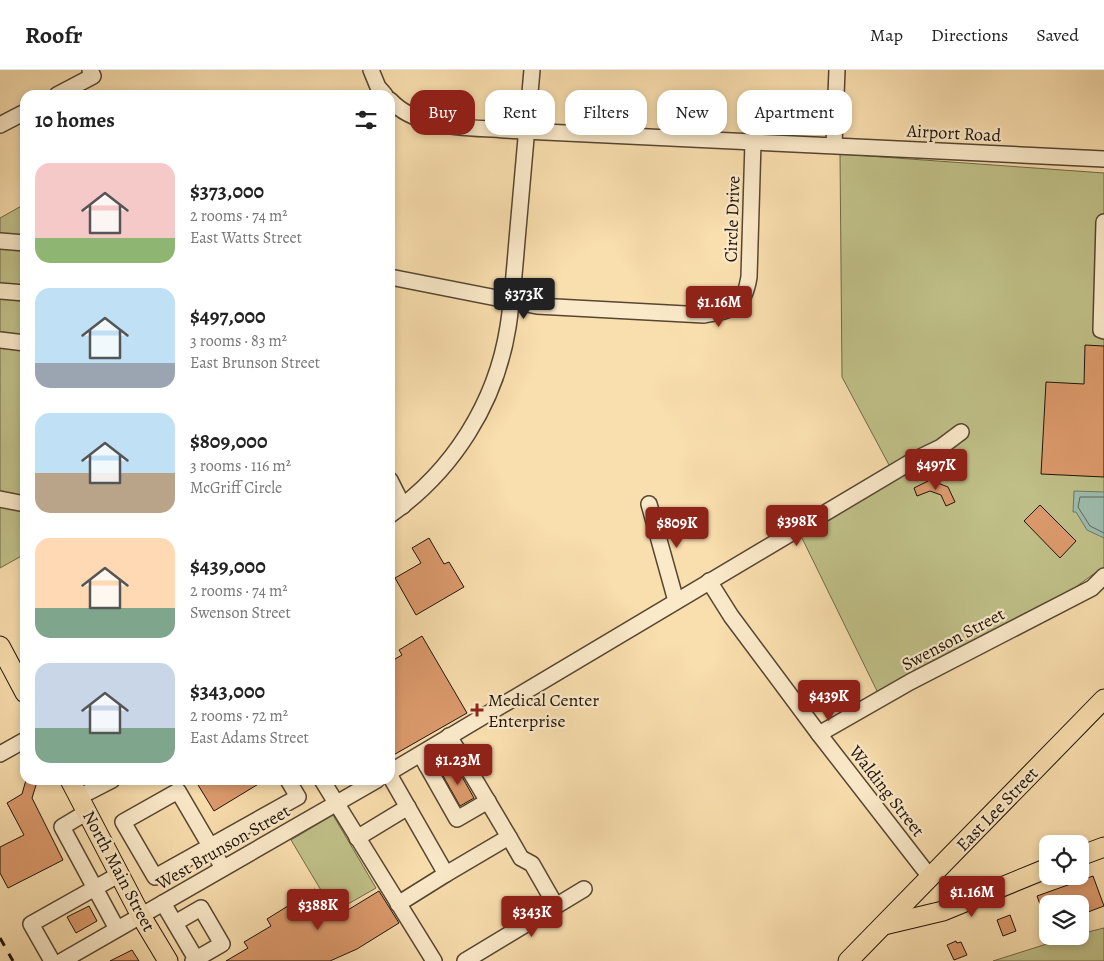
<!DOCTYPE html>
<html lang="en">
<head>
<meta charset="utf-8">
<style>
	body { margin:0; font-family:Alegreya,serif; background:#f6f6f6; color:#222; height:100vh; display:flex; flex-direction:column; font-size:19px; white-space:nowrap }
	* { box-sizing:border-box; margin:0 }
	p { font-size:16px; color:#767676 }
	.icon { flex:none; width:28px; height:28px; fill:none; stroke:currentColor; stroke-width:2; stroke-linecap:round; stroke-linejoin:round }
	.map { position:relative; flex:1; overflow:hidden }
	.panel { position:absolute; left:20px; top:20px; width:375px; height:695px; display:flex; flex-direction:column; background:#fff; border-radius:15px; box-shadow:0 2px 8px #0003 }
	.panel>* { flex:none }
	.top-card { position:absolute; left:410px; top:20px; width:475px; height:45px; display:flex; gap:10px }
	.buttons { position:absolute; left:1039px; top:765px; display:grid; gap:10px }
	.buttons a { display:grid; place-items:center; width:50px; height:50px; border-radius:10px; background:#fff; box-shadow:0 2px 8px #0003; font-size:25px }
	.price { position:absolute; translate:-50% -42px; padding:0 11px; border-radius:5px; background:#8f2418; color:#fff; font-size:16px; line-height:32px; filter:drop-shadow(0 1px 2px #0008) }
	.price::after { content:''; position:absolute; left:50%; top:30px; width:15px; height:11px; margin-left:-8px; background:inherit; clip-path:polygon(0 0,100% 0,50% 100%) }
	.price.selected { background:#222; color:#fff }
	ul { padding:0; list-style:none }
	li { display:flex; align-items:center; gap:15px; height:125px; padding:0 15px }
	li span { display:grid; place-items:center; flex:none; width:140px; height:100px; border-radius:15px; color:#555 }
	li>.icon { margin-inline-start:auto }
	span .icon { width:60px; height:60px; fill:#fffc; stroke-width:1 }
	li b { font-size:21px }
	h2 { display:flex; justify-content:space-between; align-items:center; height:60px; padding:0 15px; font-size:21px }
	.tag { padding:0 18px; border-radius:15px; background:#fff; box-shadow:0 2px 8px #0003; font-size:18px; line-height:45px }
	.tag.selected { background:#8f2418; color:#fff }
	header { display:flex; align-items:center; gap:30px; box-sizing:border-box; height:70px; padding:0 25px; background:#fff; border-bottom:1px solid #e0e0e0 }
	header strong { font-size:24px }
	nav { display:flex; gap:28px; margin-inline-start:auto; font-size:18px }
	.map>svg:first-child { display:block }
</style>
</head>
<body>
<header>
<strong>Roofr</strong>
<nav><a>Map</a><a>Directions</a><a>Saved</a></nav>
</header>
<div class="map">
<svg width="1104" height="891" viewBox="0 0 1104 891">
	<rect width="100%" height="100%" fill="#f9deae"/>
	<filter id="stains"><feTurbulence type="fractalNoise" baseFrequency=".004" numOctaves="4"/><feColorMatrix values="0 0 0 0 .2 0 0 0 0 .09 0 0 0 0 .02 0 0 0 .5 -.17"/></filter>
	<radialGradient id="worn" r=".72"><stop offset=".6" stop-color="#630" stop-opacity="0"/><stop offset="1" stop-color="#630" stop-opacity=".3"/></radialGradient>
	<g fill="#c0c088" stroke="#706a48">
		<path d="M840,84L1104,103V505L1099,500L1073,519L976,569L878,623L800,464L896,408L842,307Z"/>
		<path d="M25,134V484L0,498V148Z"/>
		<path d="M333,745L376,818L334,842L291,770Z"/>
		<path d="M1104,858V891H993L1072,866H1080V864Z"/>
	</g>
	<path fill="#9ebcad" stroke="#6c796b" d="M1074,421L1104,422V468L1087,460L1076,442H1073Z"/>
	<g fill="none" stroke-linecap="round" stroke-linejoin="round">
		<path stroke="#5f685b" stroke-width="1" d="M1104,427H1080L1078,437L1090,456L1104,463"/>
	</g>
	<g fill="#dc9a6c" stroke="#201409">
		<path d="M1085,275L1104,276V407L1041,404L1046,312L1084,314Z"/>
		<path d="M930,410L948,417L955,432L946,436L941,425L930,421L917,426L914,418Z"/>
		<path d="M1040,435L1076,471L1060,488L1024,451Z"/>
		<path d="M429,468L444,494L449,492L464,517L416,545L395,508L421,493L412,478Z"/>
		<path d="M422,566L467,643L390,687V592L402,585L399,580Z"/>
		<path d="M456,696L474,728L460,736L442,704Z"/>
		<path d="M26,710L37,712L32,728L63,790L8,818L0,803V777L24,765L7,733L22,724Z"/>
		<path d="M195,710H265L214,741Z"/>
		<path d="M1093,806L1104,836L1080,845V834H1048L1046,851L1037,826Z"/>
		<path d="M315,819L333,849L379,821L399,853L357,879L330,891H226L248,878L244,872L271,856L267,849Z"/>
		<path d="M89,836L97,851L76,863L67,847Z"/>
		<path d="M1010,845L1016,861L1003,866L997,850Z"/>
		<path d="M956,871L957,873L961,872L967,885L954,890L947,875Z"/>
		<path d="M132,880L139,891H110Z"/>
	</g>
	<g fill="none" stroke-linecap="round" stroke-linejoin="round">
		<g stroke="#564632" stroke-width="18">
			<g id="minor">
				<path d="M371,0L378,17L385,25"/>
				<path d="M57,25L93,6L90,0"/>
				<path d="M390,30C418,60 468,57 505,60L1104,89"/>
				<path d="M0,55L25,42"/>
				<path d="M834,75L837,0"/>
				<path d="M1104,152L1101,260L1104,261"/>
				<path d="M0,171L25,173"/>
				<path d="M390,207L537,236L704,245C732,240 744,239 749,207L753,72"/>
				<path d="M0,221L25,223"/>
				<path d="M0,270L25,273"/>
				<path d="M390,410L403,436"/>
				<path d="M0,429L25,434"/>
				<path d="M649,434L676,531"/>
				<path d="M390,445C453,401 496,333 508,257C513,225 515,192 518,159C523,106 527,53 532,0"/>
				<path d="M709,511L731,546L819,664L930,807"/>
				<path d="M819,664L910,612L1092,518L1104,506"/>
				<path d="M449,666L509,767"/>
				<path d="M0,684L25,670"/>
				<path d="M422,687L427,696L457,679"/>
				<path d="M427,696L457,749L488,731"/>
				<path d="M390,702L914,390L941,377L961,362"/>
				<path d="M390,706L446,804L398,834"/>
				<path d="M322,710L434,891"/>
				<path d="M79,727L112,710"/>
				<path d="M87,742L62,757L117,859"/>
				<path d="M357,768L408,737"/>
				<path d="M223,798L178,721L123,752L155,807L298,727L288,710"/>
				<path d="M446,804L509,767L521,788L532,794L556,836"/>
				<path d="M163,833L196,889L193,891"/>
				<path d="M175,853L201,838L222,874L196,889"/>
				<path d="M52,891L31,854L120,804"/>
				<path d="M62,891L377,710"/>
				<path d="M465,891L584,819"/>
			</g>
		</g>
		<g stroke="#201409" stroke-width="21">
			<g id="major">
				<path d="M0,576L25,623"/>
				<path d="M70,710L141,846L168,891"/>
				<path d="M1080,786L1104,777"/>
				<path d="M884,855L943,841L1048,798"/>
				<path d="M848,891L1104,629"/>
			</g>
		</g>
		<use href="#minor" stroke="#fbeaca" stroke-width="15"/>
		<use href="#major" stroke="#f9deae" stroke-width="19"/>
		<path stroke="#201409" stroke-width="3" stroke-dasharray="9 9" stroke-linecap="butt" d="M0,868L13,891"/>
	</g>
	<path fill="#8f2418" stroke="#fbeaca" stroke-width="2" d="M474.5 632.5h5v5h5v5h-5v5h-5v-5h-5v-5h5z"/>
	<g text-anchor="middle" stroke-width="4.5" stroke-linejoin="round" paint-order="stroke">
		<g font-size="18" fill="#201409" stroke="#fbeaca">
			<text transform="translate(954 63) rotate(3)" y="6">Airport Road</text>
			<text transform="translate(732 149) rotate(-88)" y="6">Circle Drive</text>
			<text transform="translate(953 569) rotate(-28)" y="6">Swenson Street</text>
			<text transform="translate(887 721) rotate(52)" y="6">Walding Street</text>
			<text transform="translate(997 739) rotate(-46)" y="6">East Lee Street</text>
			<text transform="translate(223 777) rotate(-30)" y="6">West Brunson Street</text>
			<text transform="translate(119 801) rotate(62)" y="6">North Main Street</text>
		</g>
		<g font-size="18" fill="#201409" stroke="#fbeaca" text-anchor="start">
			<text x="488" y="636">Medical Center<tspan x="488" dy="21">Enterprise</tspan></text>
		</g>
	</g>
	<rect width="100%" height="100%" filter="url(#stains)"/>
	<rect width="100%" height="100%" fill="url(#worn)"/>
</svg>
<div class="buttons">
<a><svg class="icon" aria-label="locate" viewBox="0 0 24 24"><circle cx="12" cy="12" r="6"/><path d="M12 2v4M12 18v4M2 12h4M18 12h4"/></svg></a>
<a><svg class="icon" aria-label="layers" viewBox="0 0 24 24"><path d="M12 4l9 5-9 5-9-5zM3 14l9 5 9-5"/></svg></a>
</div>
<b class="price selected" style="left:524px;top:250px">$373K</b>
<b class="price" style="left:719px;top:258px">$1.16M</b>
<b class="price" style="left:936px;top:421px">$497K</b>
<b class="price" style="left:797px;top:477px">$398K</b>
<b class="price" style="left:677px;top:479px">$809K</b>
<b class="price" style="left:829px;top:652px">$439K</b>
<b class="price" style="left:458px;top:716px">$1.23M</b>
<b class="price" style="left:972px;top:848px">$1.16M</b>
<b class="price" style="left:318px;top:861px">$388K</b>
<b class="price" style="left:532px;top:868px">$343K</b>
<div class="top-card">
<a class="tag selected">Buy</a>
<a class="tag">Rent</a>
<a class="tag">Filters</a>
<a class="tag">New</a>
<a class="tag">Apartment</a>
</div>
<section class="panel">
<h2>10 homes<svg class="icon" aria-label="filters" viewBox="0 0 24 24"><path d="M4 7h16M4 17h16"/><circle cx="9" cy="7" r="2"/><circle cx="15" cy="17" r="2"/></svg></h2>
<ul>
<li><span style="background:linear-gradient(#f6c9c9 75%,#8fb573 0)"><svg class="icon" aria-label="home" viewBox="0 0 24 24"><path d="M3 11l9-7 9 7M6 9v11h12V9"/></svg></span><div><b>$373,000</b><p>2 rooms · 74 m²</p><p>East Watts Street</p></div></li>
<li><span style="background:linear-gradient(#bfe0f5 75%,#9aa5b1 0)"><svg class="icon" aria-label="home" viewBox="0 0 24 24"><path d="M3 11l9-7 9 7M6 9v11h12V9"/></svg></span><div><b>$497,000</b><p>3 rooms · 83 m²</p><p>East Brunson Street</p></div></li>
<li><span style="background:linear-gradient(#bfe0f5 60%,#b9a48a 0)"><svg class="icon" aria-label="home" viewBox="0 0 24 24"><path d="M3 11l9-7 9 7M6 9v11h12V9"/></svg></span><div><b>$809,000</b><p>3 rooms · 116 m²</p><p>McGriff Circle</p></div></li>
<li><span style="background:linear-gradient(#ffd9b3 70%,#7fa58c 0)"><svg class="icon" aria-label="home" viewBox="0 0 24 24"><path d="M3 11l9-7 9 7M6 9v11h12V9"/></svg></span><div><b>$439,000</b><p>2 rooms · 74 m²</p><p>Swenson Street</p></div></li>
<li><span style="background:linear-gradient(#c9d6e8 65%,#7fa58c 0)"><svg class="icon" aria-label="home" viewBox="0 0 24 24"><path d="M3 11l9-7 9 7M6 9v11h12V9"/></svg></span><div><b>$343,000</b><p>2 rooms · 72 m²</p><p>East Adams Street</p></div></li>
</ul>
</section>
</div>
</body>
</html>
